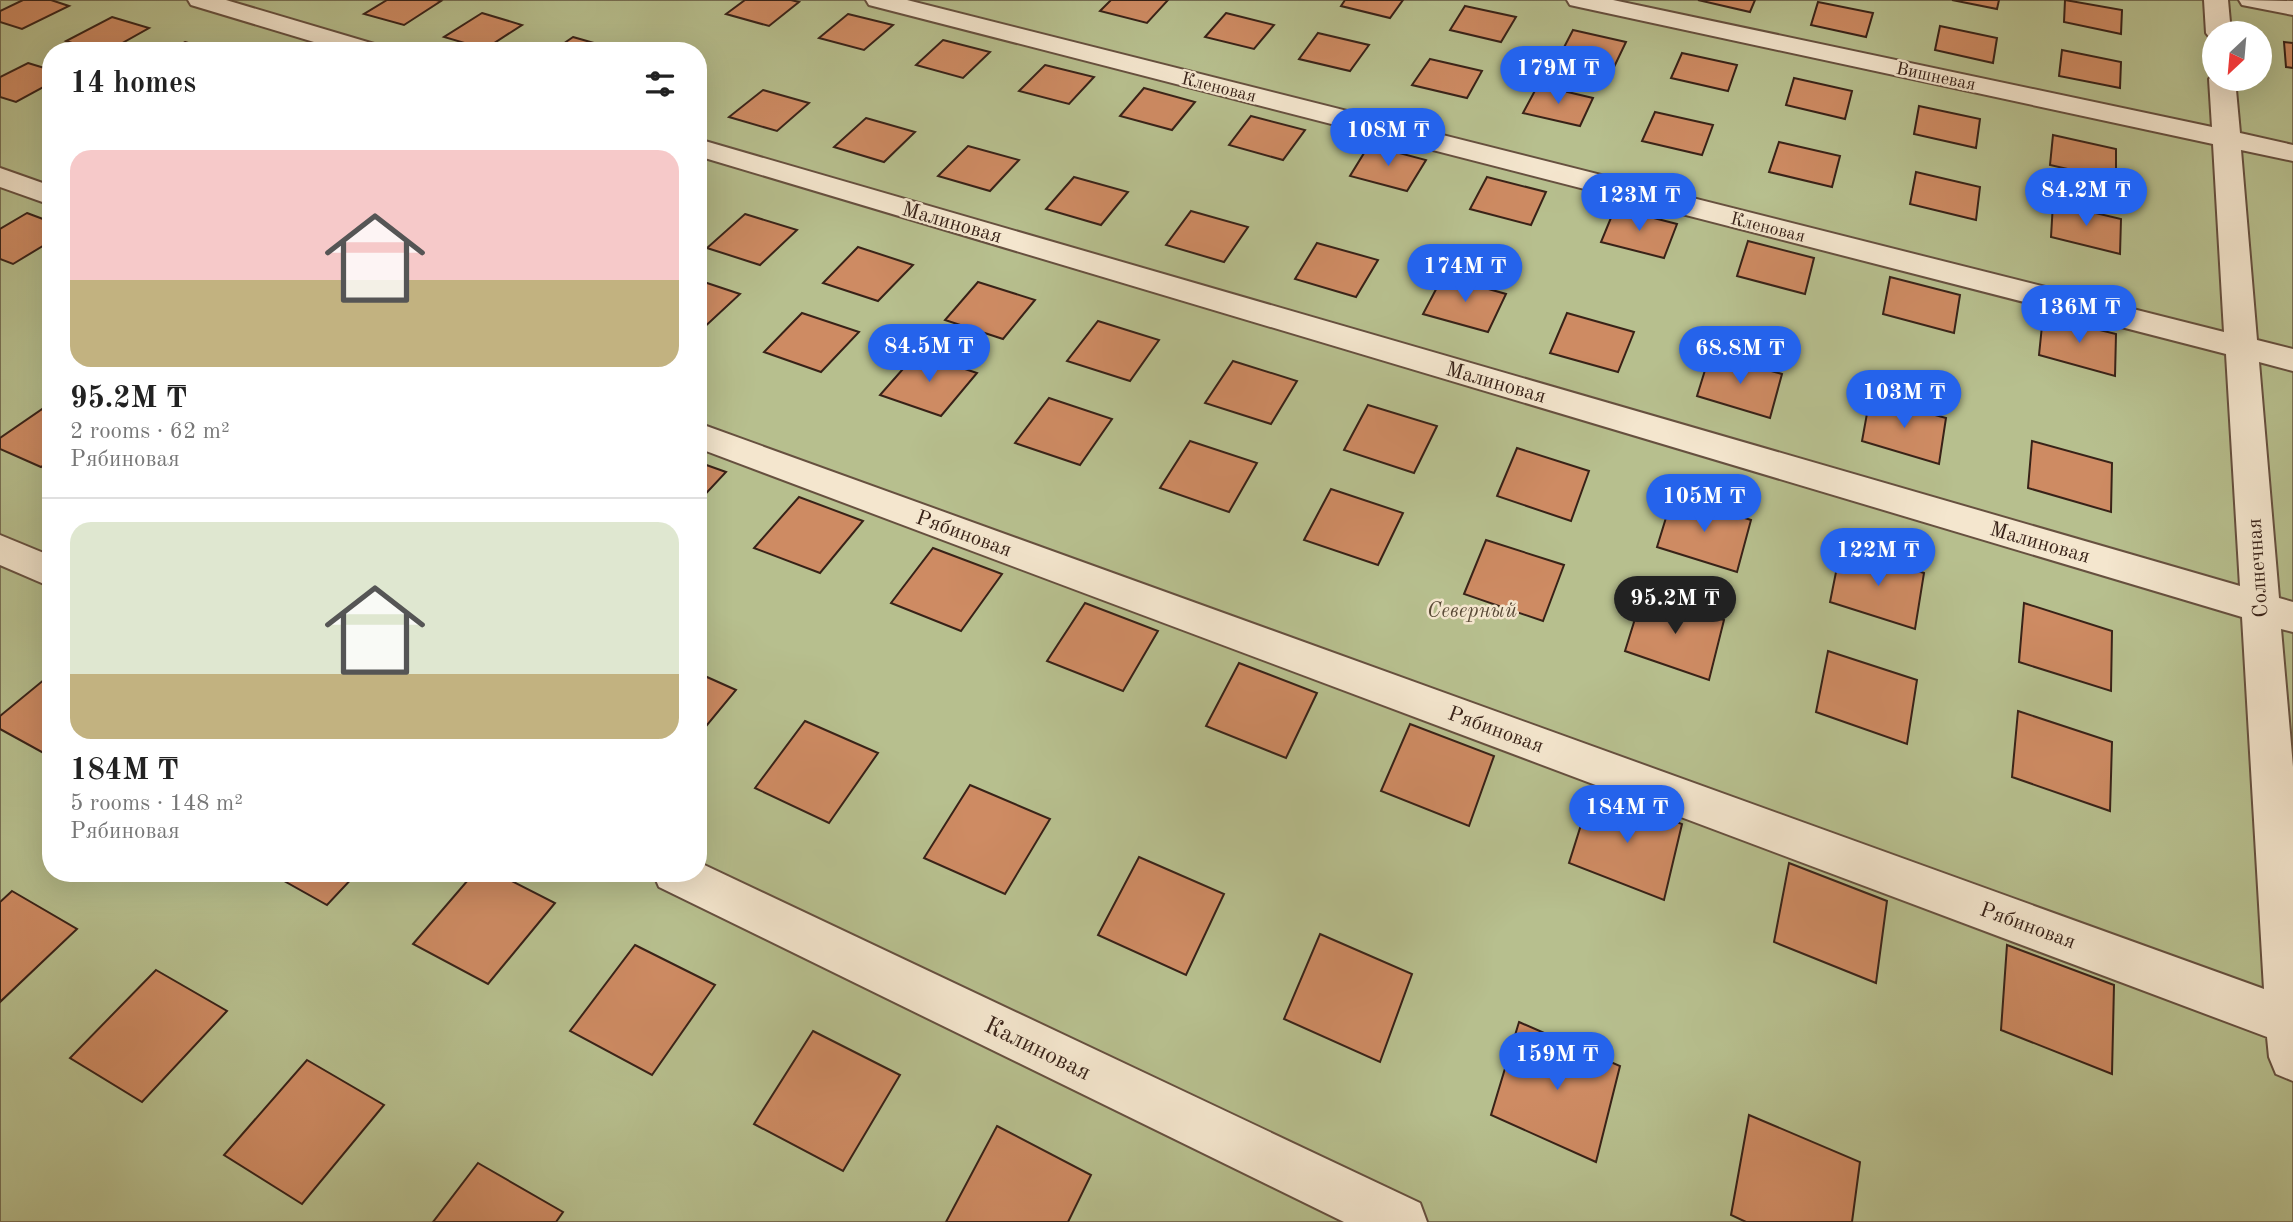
<!DOCTYPE html>
<html lang="en">
<head>
<meta charset="utf-8">
<style>
	body { margin:0; font-family:"Old Standard TT",serif; background:#f2f2f2; color:#222; height:100vh; display:flex; flex-direction:column; font-size:26px; white-space:nowrap }
	* { box-sizing:border-box; margin:0 }
	p { font-size:23px; color:#767676 }
	.icon { flex:none; width:38px; height:38px; fill:none; stroke:currentColor; stroke-width:2; stroke-linecap:round; stroke-linejoin:round }
	.map { position:relative; flex:1; overflow:hidden }
	.panel { position:absolute; left:42px; top:42px; width:665px; height:840px; display:flex; flex-direction:column; background:#fff; border-radius:28px; box-shadow:0 7px 28px #0002 }
	.panel>* { flex:none }
	.needle { width:46px; rotate:206deg }
	.buttons { position:absolute; left:2202px; top:21px; display:grid; gap:14px }
	.buttons a { display:grid; place-items:center; width:70px; height:70px; border-radius:50%; background:#fff; box-shadow:0 7px 28px #0002; font-size:35px }
	.price { position:absolute; translate:-50% -60px; padding:0 16px; border-radius:24px; background:#2563eb; color:#fff; font-size:23px; line-height:46px; filter:drop-shadow(0 2px 4px #0008) }
	.price::after { content:''; position:absolute; left:50%; top:42px; width:21px; height:16px; margin-left:-10px; background:inherit; clip-path:polygon(0 0,100% 0,50% 100%) }
	.price.selected { background:#222; color:#fff }
	ul { padding:0; list-style:none }
	li { display:grid; align-content:center; gap:14px; height:371px; padding:0 28px }
	li+li { border-top:2px solid #e0e0e0 }
	li span { display:grid; place-items:center; height:217px; border-radius:21px; color:#555 }
	li>.icon { margin-inline-start:auto }
	span .icon { width:126px; height:126px; fill:#fffc; stroke-width:1 }
	li b { font-size:30px }
	h2 { display:flex; justify-content:space-between; align-items:center; height:84px; padding:0 28px; font-size:30px }
	.map>svg:first-child { display:block }
</style>
</head>
<body>
<div class="map">
<svg width="2293" height="1222" viewBox="0 0 2293 1222">
	<rect width="100%" height="100%" fill="#eed8b4"/>
	<filter id="stains"><feTurbulence type="fractalNoise" baseFrequency=".00286" numOctaves="4"/><feColorMatrix values="0 0 0 0 .2 0 0 0 0 .09 0 0 0 0 .02 0 0 0 .5 -.17"/></filter>
	<radialGradient id="worn" r=".72"><stop offset=".6" stop-color="#630" stop-opacity="0"/><stop offset="1" stop-color="#630" stop-opacity=".3"/></radialGradient>
	<path fill="#b7bf8e" stroke="#787053" stroke-width="2" fill-rule="evenodd" d="M0,0H2293V1222H0ZM2214,33H2259V79H2214ZM51,51H698V873H51Z"/>
	<g fill="#ce8b63" stroke="#382218" stroke-width="2">
		<path d="M23,0H51L69,6L22,29L0,22V11Z"/>
		<path d="M387,0H436L441,1L404,25L364,14Z"/>
		<path d="M745,0H791L799,2L769,26L726,14Z"/>
		<path d="M1111,0H1168L1147,23L1100,11Z"/>
		<path d="M1345,0H1403L1390,18L1341,6Z"/>
		<path d="M1698,0H1755L1750,12Z"/>
		<path d="M1952,0H1999L1997,9Z"/>
		<path d="M2065,0L2122,10L2121,34L2064,22Z"/>
		<path d="M1818,2L1873,13L1866,37L1811,25Z"/>
		<path d="M1465,6L1516,17L1501,42L1450,30Z"/>
		<path d="M482,13L522,25L485,49L444,37Z"/>
		<path d="M1226,13L1274,25L1254,49L1205,37Z"/>
		<path d="M848,14L893,25L864,50L819,38Z"/>
		<path d="M112,17L149,28L108,51H96L66,41Z"/>
		<path d="M1940,26L1997,38L1993,63L1935,50Z"/>
		<path d="M1573,30L1626,42L1614,67L1560,55Z"/>
		<path d="M1318,33L1369,45L1350,71L1299,59Z"/>
		<path d="M573,37L615,49L553,51Z"/>
		<path d="M943,40L990,52L963,78L916,65Z"/>
		<path d="M185,42L215,51H169Z"/>
		<path d="M2284,42L2293,43V68L2286,67Z"/>
		<path d="M2062,50L2121,62L2120,88L2059,76Z"/>
		<path d="M1682,53L1737,65L1728,91L1671,78Z"/>
		<path d="M1430,59L1482,71L1467,98L1412,85Z"/>
		<path d="M28,63L51,70V83L16,102L0,97V77Z"/>
		<path d="M1045,65L1094,77L1069,104L1019,91Z"/>
		<path d="M1794,78L1852,91L1845,119L1786,105Z"/>
		<path d="M1538,85L1593,98L1580,126L1523,113Z"/>
		<path d="M1144,88L1195,102L1172,130L1120,116Z"/>
		<path d="M763,90L809,103L777,131L729,117Z"/>
		<path d="M1919,106L1980,119L1976,148L1914,134Z"/>
		<path d="M1655,112L1713,125L1702,155L1642,141Z"/>
		<path d="M1251,116L1305,130L1283,160L1229,145Z"/>
		<path d="M866,118L915,132L884,162L834,147Z"/>
		<path d="M2053,135L2116,149V180L2050,165Z"/>
		<path d="M1779,142L1840,156L1832,187L1769,172Z"/>
		<path d="M1369,145L1426,160L1407,191L1350,176Z"/>
		<path d="M968,146L1019,160L990,191L938,176Z"/>
		<path d="M1916,172L1980,187L1976,220L1910,204Z"/>
		<path d="M1074,177L1128,192L1101,225L1046,209Z"/>
		<path d="M1487,177L1546,192L1531,225L1470,209Z"/>
		<path d="M2053,203L2121,219L2120,254L2051,237Z"/>
		<path d="M1615,208L1677,224L1664,258L1601,242Z"/>
		<path d="M1191,211L1248,227L1224,262L1166,245Z"/>
		<path d="M27,213L51,222V241L13,264L0,259V229Z"/>
		<path d="M745,214L797,230L760,265L707,248Z"/>
		<path d="M1748,241L1814,258L1805,294L1737,276Z"/>
		<path d="M1317,243L1378,260L1356,297L1295,279Z"/>
		<path d="M858,247L913,265L878,301L823,283Z"/>
		<path d="M1443,276L1506,294L1488,332L1423,314Z"/>
		<path d="M1890,277L1960,295L1954,333L1883,314Z"/>
		<path d="M698,280L740,294L699,332H698Z"/>
		<path d="M978,282L1035,300L1003,339L945,320Z"/>
		<path d="M802,313L859,332L821,372L764,352Z"/>
		<path d="M1567,313L1634,332L1618,372L1550,353Z"/>
		<path d="M2043,316L2116,334L2115,376L2039,355Z"/>
		<path d="M1098,321L1159,340L1130,381L1067,361Z"/>
		<path d="M917,353L977,373L941,416L880,395Z"/>
		<path d="M1710,354L1782,374L1770,418L1697,396Z"/>
		<path d="M1233,361L1297,381L1271,424L1205,403Z"/>
		<path d="M1870,397L1946,418L1939,464L1862,441Z"/>
		<path d="M1049,398L1112,419L1080,465L1015,443Z"/>
		<path d="M51,403V460L41,467L0,449V438Z"/>
		<path d="M1368,405L1437,426L1414,473L1344,450Z"/>
		<path d="M1190,441L1257,463L1229,512L1160,488Z"/>
		<path d="M2032,441L2112,463L2111,512L2028,488Z"/>
		<path d="M1517,448L1589,471L1571,521L1497,496Z"/>
		<path d="M698,462L726,472L698,502Z"/>
		<path d="M1331,489L1403,513L1378,565L1304,540Z"/>
		<path d="M1673,495L1751,520L1737,572L1657,547Z"/>
		<path d="M799,497L863,521L820,573L754,548Z"/>
		<path d="M1486,540L1564,565L1543,621L1464,594Z"/>
		<path d="M1841,547L1924,573L1915,629L1830,602Z"/>
		<path d="M933,548L1002,574L961,631L891,603Z"/>
		<path d="M1643,593L1724,620L1709,680L1625,651Z"/>
		<path d="M1085,603L1158,631L1123,691L1047,661Z"/>
		<path d="M2024,603L2112,631L2111,691L2019,662Z"/>
		<path d="M1828,651L1917,680L1907,744L1816,712Z"/>
		<path d="M1239,663L1317,693L1286,758L1206,726Z"/>
		<path d="M698,673L736,690L698,736Z"/>
		<path d="M51,674V754L49,756L0,729V716Z"/>
		<path d="M2018,711L2112,742L2110,811L2012,777Z"/>
		<path d="M805,721L878,753L829,823L755,788Z"/>
		<path d="M1410,724L1494,756L1469,826L1381,791Z"/>
		<path d="M970,785L1050,819L1005,894L924,858Z"/>
		<path d="M1592,790L1682,824L1664,900L1569,863Z"/>
		<path d="M1139,857L1224,894L1186,975L1098,935Z"/>
		<path d="M1789,863L1887,901L1876,983L1774,942Z"/>
		<path d="M270,873H357L327,905Z"/>
		<path d="M474,873H496L555,903L488,984L413,944Z"/>
		<path d="M12,891L77,929L0,1002V902Z"/>
		<path d="M1320,934L1412,974L1380,1062L1284,1019Z"/>
		<path d="M635,945L715,985L652,1075L570,1031Z"/>
		<path d="M2007,945L2114,985L2112,1074L2001,1030Z"/>
		<path d="M156,970L227,1011L142,1102L70,1058Z"/>
		<path d="M1519,1022L1620,1066L1596,1162L1491,1115Z"/>
		<path d="M813,1031L900,1075L843,1171L754,1124Z"/>
		<path d="M307,1060L384,1105L302,1204L224,1155Z"/>
		<path d="M1749,1115L1860,1162L1852,1222H1746L1731,1215Z"/>
		<path d="M997,1126L1091,1175L1068,1222H946Z"/>
		<path d="M478,1163L563,1212L556,1222H433Z"/>
	</g>
	<g fill="none" stroke-linecap="round" stroke-linejoin="round">
		<g stroke="#66503f" stroke-width="4">
			<g id="minor">
				<path d="M188,0H226L381,46L385,51H344L191,5Z"/>
				<path d="M866,0H907L2224,332L2213,144L1579,7L1570,5L1567,0H1613L2212,127L2209,79L2214,73V79H2235L2240,133L2293,145V161L2241,150L2257,340L2293,349V371L2259,362L2279,598L2293,602V632L2281,629L2293,767V1081L2276,1074L2269,1057L2267,1037L698,448V423L2264,989L2242,617L698,156V139L2240,586L2226,354L869,5Z"/>
				<path d="M2204,0H2228L2231,33H2214V39L2210,38L2206,33Z"/>
				<path d="M2239,0L2293,1V15L2242,5Z"/>
				<path d="M0,168L51,186V205L0,187Z"/>
				<path d="M0,535L51,556V587L0,565Z"/>
				<path d="M698,862L1420,1203L1427,1222H1344L659,887L653,873H698Z"/>
			</g>
		</g>
		<use href="#minor" fill="#f4e6ce" fill-rule="evenodd"/>
	</g>
	<g text-anchor="middle" stroke-width="5" stroke-linejoin="round" paint-order="stroke">
		<g font-size="18" fill="#382218" stroke="#f4e6ce">
			<text transform="translate(1936 76) rotate(12)" y="6">Вишневая</text>
			<text transform="translate(1219 87) rotate(14)" y="6">Кленовая</text>
			<text transform="translate(1768 227) rotate(14)" y="6">Кленовая</text>
		</g>
		<g font-size="21" fill="#382218" stroke="#f4e6ce">
			<text transform="translate(952 222) rotate(16)" y="7">Малиновая</text>
			<text transform="translate(1496 382) rotate(16)" y="7">Малиновая</text>
			<text transform="translate(964 533) rotate(20)" y="7">Рябиновая</text>
			<text transform="translate(2040 542) rotate(16)" y="7">Малиновая</text>
			<text transform="translate(2257 568) rotate(-94)" y="7">Солнечная</text>
			<text transform="translate(1496 729) rotate(20)" y="7">Рябиновая</text>
			<text transform="translate(2028 925) rotate(20)" y="7">Рябиновая</text>
		</g>
		<g font-size="21" font-style="italic" fill="#584936" stroke="#f4e6ce">
			<text x="1472" y="617">Северный</text>
		</g>
		<g font-size="24" fill="#382218" stroke="#f4e6ce">
			<text transform="translate(1038 1048) rotate(26)" y="8">Калиновая</text>
		</g>
	</g>
	<rect width="100%" height="100%" filter="url(#stains)"/>
	<rect width="100%" height="100%" fill="url(#worn)"/>
</svg>
<div class="buttons">
<a><svg class="needle" viewBox="-14 -14 28 28"><path d="M0-13l5 13h-10z" fill="#e53935"/><path d="M0 13l5-13h-10z" fill="#767676"/></svg></a>
</div>
<b class="price" style="left:1558px;top:106px">179M ₸</b>
<b class="price" style="left:1388px;top:168px">108M ₸</b>
<b class="price" style="left:2086px;top:228px">84.2M ₸</b>
<b class="price" style="left:1639px;top:233px">123M ₸</b>
<b class="price" style="left:1465px;top:304px">174M ₸</b>
<b class="price" style="left:2079px;top:345px">136M ₸</b>
<b class="price" style="left:929px;top:384px">84.5M ₸</b>
<b class="price" style="left:1740px;top:386px">68.8M ₸</b>
<b class="price" style="left:1904px;top:430px">103M ₸</b>
<b class="price" style="left:1704px;top:534px">105M ₸</b>
<b class="price" style="left:1878px;top:588px">122M ₸</b>
<b class="price selected" style="left:1675px;top:636px">95.2M ₸</b>
<b class="price" style="left:1627px;top:845px">184M ₸</b>
<b class="price" style="left:1557px;top:1092px">159M ₸</b>
<section class="panel">
<h2>14 homes<svg class="icon" aria-label="filters" viewBox="0 0 24 24"><path d="M4 7h16M4 17h16"/><circle cx="9" cy="7" r="2"/><circle cx="15" cy="17" r="2"/></svg></h2>
<ul>
<li><span style="background:linear-gradient(#f6c9c9 60%,#c2b280 0)"><svg class="icon" aria-label="home" viewBox="0 0 24 24"><path d="M3 11l9-7 9 7M6 9v11h12V9"/></svg></span><div><b>95.2M ₸</b><p>2 rooms · 62 m²</p><p>Рябиновая</p></div></li>
<li><span style="background:linear-gradient(#dfe7d0 70%,#c2b280 0)"><svg class="icon" aria-label="home" viewBox="0 0 24 24"><path d="M3 11l9-7 9 7M6 9v11h12V9"/></svg></span><div><b>184M ₸</b><p>5 rooms · 148 m²</p><p>Рябиновая</p></div></li>
</ul>
</section>
</div>
</body>
</html>
